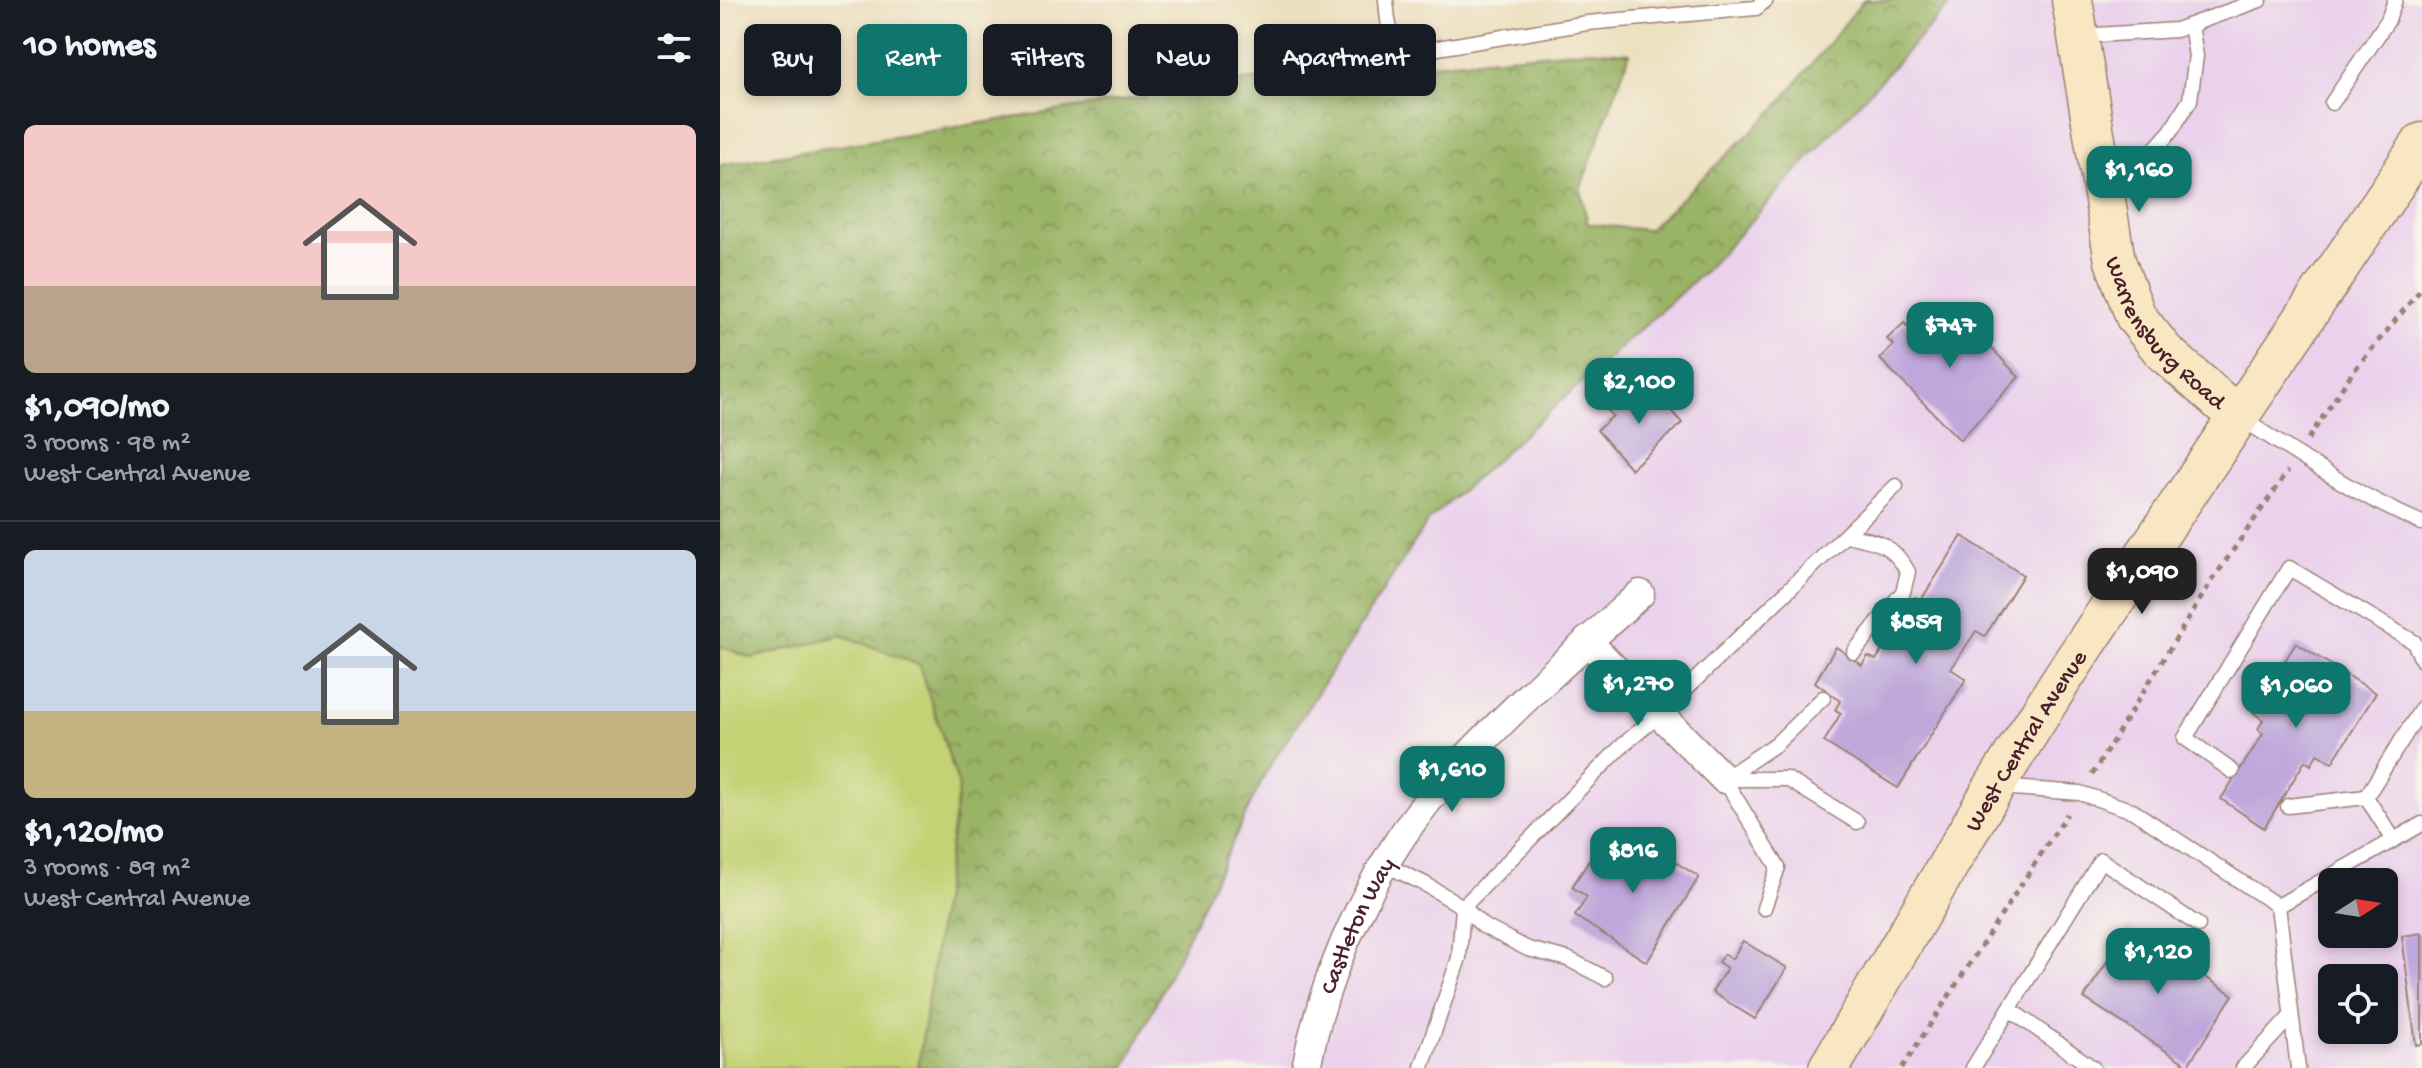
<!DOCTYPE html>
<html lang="en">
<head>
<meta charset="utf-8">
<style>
	body { margin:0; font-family:"Gochi Hand",sans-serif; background:#242831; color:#f1f3f6; height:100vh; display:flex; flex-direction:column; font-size:30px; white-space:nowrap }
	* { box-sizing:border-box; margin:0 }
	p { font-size:26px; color:#9ea1a6 }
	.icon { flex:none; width:44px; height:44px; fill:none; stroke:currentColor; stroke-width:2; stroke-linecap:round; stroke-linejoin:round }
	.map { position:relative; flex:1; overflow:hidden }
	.drawer { display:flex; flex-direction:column; background:#171b24; width:720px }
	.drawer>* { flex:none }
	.hud { position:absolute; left:24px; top:24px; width:760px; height:72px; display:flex; gap:16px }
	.needle { width:52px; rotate:78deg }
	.fabs { position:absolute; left:1598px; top:868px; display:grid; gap:16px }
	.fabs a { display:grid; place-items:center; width:80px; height:80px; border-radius:12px; background:#171b24; box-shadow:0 4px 12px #0003; font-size:40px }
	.price { position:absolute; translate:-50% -68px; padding:0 18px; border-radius:16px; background:#0f766e; color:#fff; font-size:26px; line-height:52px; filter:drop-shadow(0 2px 4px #0008) }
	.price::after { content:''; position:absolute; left:50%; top:48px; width:24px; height:18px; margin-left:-12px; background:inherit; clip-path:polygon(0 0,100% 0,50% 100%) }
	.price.on { background:#222; color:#fff }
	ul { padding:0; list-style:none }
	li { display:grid; align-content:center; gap:16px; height:424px; padding:0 24px }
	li+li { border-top:2px solid #363941 }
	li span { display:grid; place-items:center; height:248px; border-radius:12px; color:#555 }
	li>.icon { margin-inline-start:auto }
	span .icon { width:144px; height:144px; fill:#fffc; stroke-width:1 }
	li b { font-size:34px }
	h2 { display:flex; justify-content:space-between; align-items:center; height:96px; padding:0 24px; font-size:34px }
	.tag { padding:0 28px; border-radius:12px; background:#171b24; box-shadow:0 4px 12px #0003; font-size:28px; line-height:72px }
	.tag.on { background:#0f766e; color:#fff }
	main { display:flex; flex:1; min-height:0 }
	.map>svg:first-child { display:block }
</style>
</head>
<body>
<main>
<section class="drawer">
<h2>10 homes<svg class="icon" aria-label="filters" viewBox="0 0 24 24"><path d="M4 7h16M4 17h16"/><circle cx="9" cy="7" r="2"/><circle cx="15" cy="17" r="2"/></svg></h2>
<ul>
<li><span style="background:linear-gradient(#f6c9c9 65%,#b9a48a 0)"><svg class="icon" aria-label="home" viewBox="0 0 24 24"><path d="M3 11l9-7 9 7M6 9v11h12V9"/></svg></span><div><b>$1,090/mo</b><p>3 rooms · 98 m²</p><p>West Central Avenue</p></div></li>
<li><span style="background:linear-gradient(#c9d6e8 65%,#c2b280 0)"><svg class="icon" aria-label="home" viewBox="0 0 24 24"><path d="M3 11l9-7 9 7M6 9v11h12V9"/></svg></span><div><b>$1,120/mo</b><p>3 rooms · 89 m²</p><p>West Central Avenue</p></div></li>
</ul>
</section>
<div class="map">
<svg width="1702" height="1068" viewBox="0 0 1702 1068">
	<defs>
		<pattern id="forest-crowns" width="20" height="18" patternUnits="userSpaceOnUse" patternTransform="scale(2)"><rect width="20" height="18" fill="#9ab466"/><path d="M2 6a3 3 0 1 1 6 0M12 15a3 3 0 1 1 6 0" fill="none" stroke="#809254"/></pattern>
	</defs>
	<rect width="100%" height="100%" fill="#f7f3e8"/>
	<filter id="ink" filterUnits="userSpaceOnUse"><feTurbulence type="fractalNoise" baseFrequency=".0125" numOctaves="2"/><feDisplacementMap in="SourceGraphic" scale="16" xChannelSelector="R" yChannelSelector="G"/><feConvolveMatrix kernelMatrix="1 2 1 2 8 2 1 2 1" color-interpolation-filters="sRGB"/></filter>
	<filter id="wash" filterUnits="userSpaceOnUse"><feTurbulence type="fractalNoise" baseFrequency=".006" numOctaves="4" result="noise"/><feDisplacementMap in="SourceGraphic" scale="32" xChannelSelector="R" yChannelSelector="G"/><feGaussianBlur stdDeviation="1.8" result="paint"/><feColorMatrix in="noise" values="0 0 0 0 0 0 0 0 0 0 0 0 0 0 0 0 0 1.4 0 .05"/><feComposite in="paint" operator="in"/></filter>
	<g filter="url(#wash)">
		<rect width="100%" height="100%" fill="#ede0c0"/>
		<path fill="#ead1ec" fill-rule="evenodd" d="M1234,0H1702V1068H405L545,774L708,521L986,271ZM1612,882H1664V934H1612ZM1612,978H1664V1030H1612Z"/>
		<path fill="#c3d274" stroke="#867850" stroke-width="2" d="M122,635L199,664L239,786L198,1068H0V646L31,658Z"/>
		<path fill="url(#forest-crowns)" stroke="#726a48" stroke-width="2" d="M1144,0H1234L986,270L708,521L545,774L405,1068H198L239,786L199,665L122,635L31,658L0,646V165L529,80L867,50L910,53L860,190L868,224L928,230L1056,108Z"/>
		<g id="blocks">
			<g fill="#bea7da">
				<path d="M1233,308L1299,377L1240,440L1160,359L1174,345L1167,339L1184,323L1190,329L1200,318L1209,326Z"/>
				<path d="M928,385L962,423L911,469L877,430L893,416L888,411L900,399L906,406Z"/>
				<path d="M1242,536L1303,575L1265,636L1256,631L1231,669L1246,679L1178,788L1104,742L1121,713L1115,710L1120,701L1095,682L1116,647L1142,665L1148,656L1156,660L1195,597L1201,600Z"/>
				<path d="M1576,643L1656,693L1612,763L1597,754L1591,765L1585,761L1544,828L1501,799L1543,734L1538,729L1543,720L1533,712Z"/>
				<path d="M909,833L979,877L927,962L855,916L867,897L852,887L876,850L892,860Z"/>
				<path d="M1409,927L1513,995L1468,1065L1364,998Z"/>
				<path d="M1702,933V1044L1696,1045L1682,936Z"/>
				<path d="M1023,941L1067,968L1035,1019L992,992L1007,968L998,962L1004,954L1012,959Z"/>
			</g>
		</g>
	</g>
	<g filter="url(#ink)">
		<use href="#blocks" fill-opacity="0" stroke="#9c8076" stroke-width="2"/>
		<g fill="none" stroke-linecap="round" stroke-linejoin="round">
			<g stroke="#9c8076" stroke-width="17">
				<g id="lane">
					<path d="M666,0C669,31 667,42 700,51L867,23L1036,8L1046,0"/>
					<path d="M1361,36L1456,30L1540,0"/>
					<path d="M1612,103L1668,20L1675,0"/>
					<path d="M1386,187L1417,169L1451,131L1470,100L1476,56L1471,25"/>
					<path d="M1519,417C1579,455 1637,496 1702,523"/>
					<path d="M1126,535C1156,541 1172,543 1188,572L1183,592L1134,652"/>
					<path d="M1512,771L1465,738L1569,568L1694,642L1702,660"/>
					<path d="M1005,778L1056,744L1103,698"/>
					<path d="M1004,779L1058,867L1044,908"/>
					<path d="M1004,779H1067L1137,822"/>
					<path d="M1278,787L1360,793L1413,811L1558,906L1702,824"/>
					<path d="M1568,806L1646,797"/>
					<path d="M1674,840L1646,797L1702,708"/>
					<path d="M664,864L705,884L743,907L763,926L808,949L848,959L885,978"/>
					<path d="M1558,906L1578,1068"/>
					<path d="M1289,1009L1373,1068"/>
					<path d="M702,1067L739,958L743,907L904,744L940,714L1176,486"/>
					<path d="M1253,1068L1381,860L1478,925"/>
					<path d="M1523,1068L1571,1016"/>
				</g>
			</g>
			<g stroke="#9c8076" stroke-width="31">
				<g id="street">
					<path d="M867,641L1004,779"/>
					<path id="s1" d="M586,1068C605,966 659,852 730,775C789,711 856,652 920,594"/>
				</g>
			</g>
			<g stroke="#9c8076" stroke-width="43">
				<g id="secondary">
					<path id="s2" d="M1352,0L1395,261L1416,317L1444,352L1517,416"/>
					<path id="s3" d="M1109,1068L1274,787L1340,682L1702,143"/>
				</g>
			</g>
			<g stroke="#9c8076" stroke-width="5" stroke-dasharray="6 6" stroke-linecap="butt">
				<path d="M1588,439L1632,373L1702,288"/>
				<path d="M1372,775L1489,585L1568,471"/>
				<path d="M1182,1068L1347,814"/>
			</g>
			<use href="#lane" stroke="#fff" stroke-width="14"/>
			<use href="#street" stroke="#fff" stroke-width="28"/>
			<use href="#secondary" stroke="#f9e7c3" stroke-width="40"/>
		</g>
	</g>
	<g text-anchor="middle" stroke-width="6" stroke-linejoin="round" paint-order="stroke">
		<g font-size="24" fill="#4a1f2b" stroke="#f7f3e8">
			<text dy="8" stroke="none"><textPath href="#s2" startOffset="354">Warrensburg Road</textPath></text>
			<text dy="8" stroke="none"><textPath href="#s3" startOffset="382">West Central Avenue</textPath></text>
			<text dy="8" stroke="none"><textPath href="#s1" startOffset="152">Castleton Way</textPath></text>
		</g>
	</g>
</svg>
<div class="fabs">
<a><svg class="needle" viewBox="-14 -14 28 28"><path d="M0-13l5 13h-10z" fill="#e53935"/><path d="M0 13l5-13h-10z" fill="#9ea1a6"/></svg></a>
<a><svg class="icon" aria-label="locate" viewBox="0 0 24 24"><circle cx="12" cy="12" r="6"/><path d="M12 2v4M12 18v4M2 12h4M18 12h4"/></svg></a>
</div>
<b class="price" style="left:1419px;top:214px">$1,160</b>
<b class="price" style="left:1230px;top:370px">$747</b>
<b class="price" style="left:919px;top:426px">$2,100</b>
<b class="price on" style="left:1422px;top:616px">$1,090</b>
<b class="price" style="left:1196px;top:666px">$859</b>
<b class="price" style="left:918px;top:728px">$1,270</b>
<b class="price" style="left:1576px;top:730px">$1,060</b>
<b class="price" style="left:732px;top:814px">$1,610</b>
<b class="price" style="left:913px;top:895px">$816</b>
<b class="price" style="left:1438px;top:996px">$1,120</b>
<div class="hud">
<a class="tag">Buy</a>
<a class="tag on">Rent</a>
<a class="tag">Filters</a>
<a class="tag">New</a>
<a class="tag">Apartment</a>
</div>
</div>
</main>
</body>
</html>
